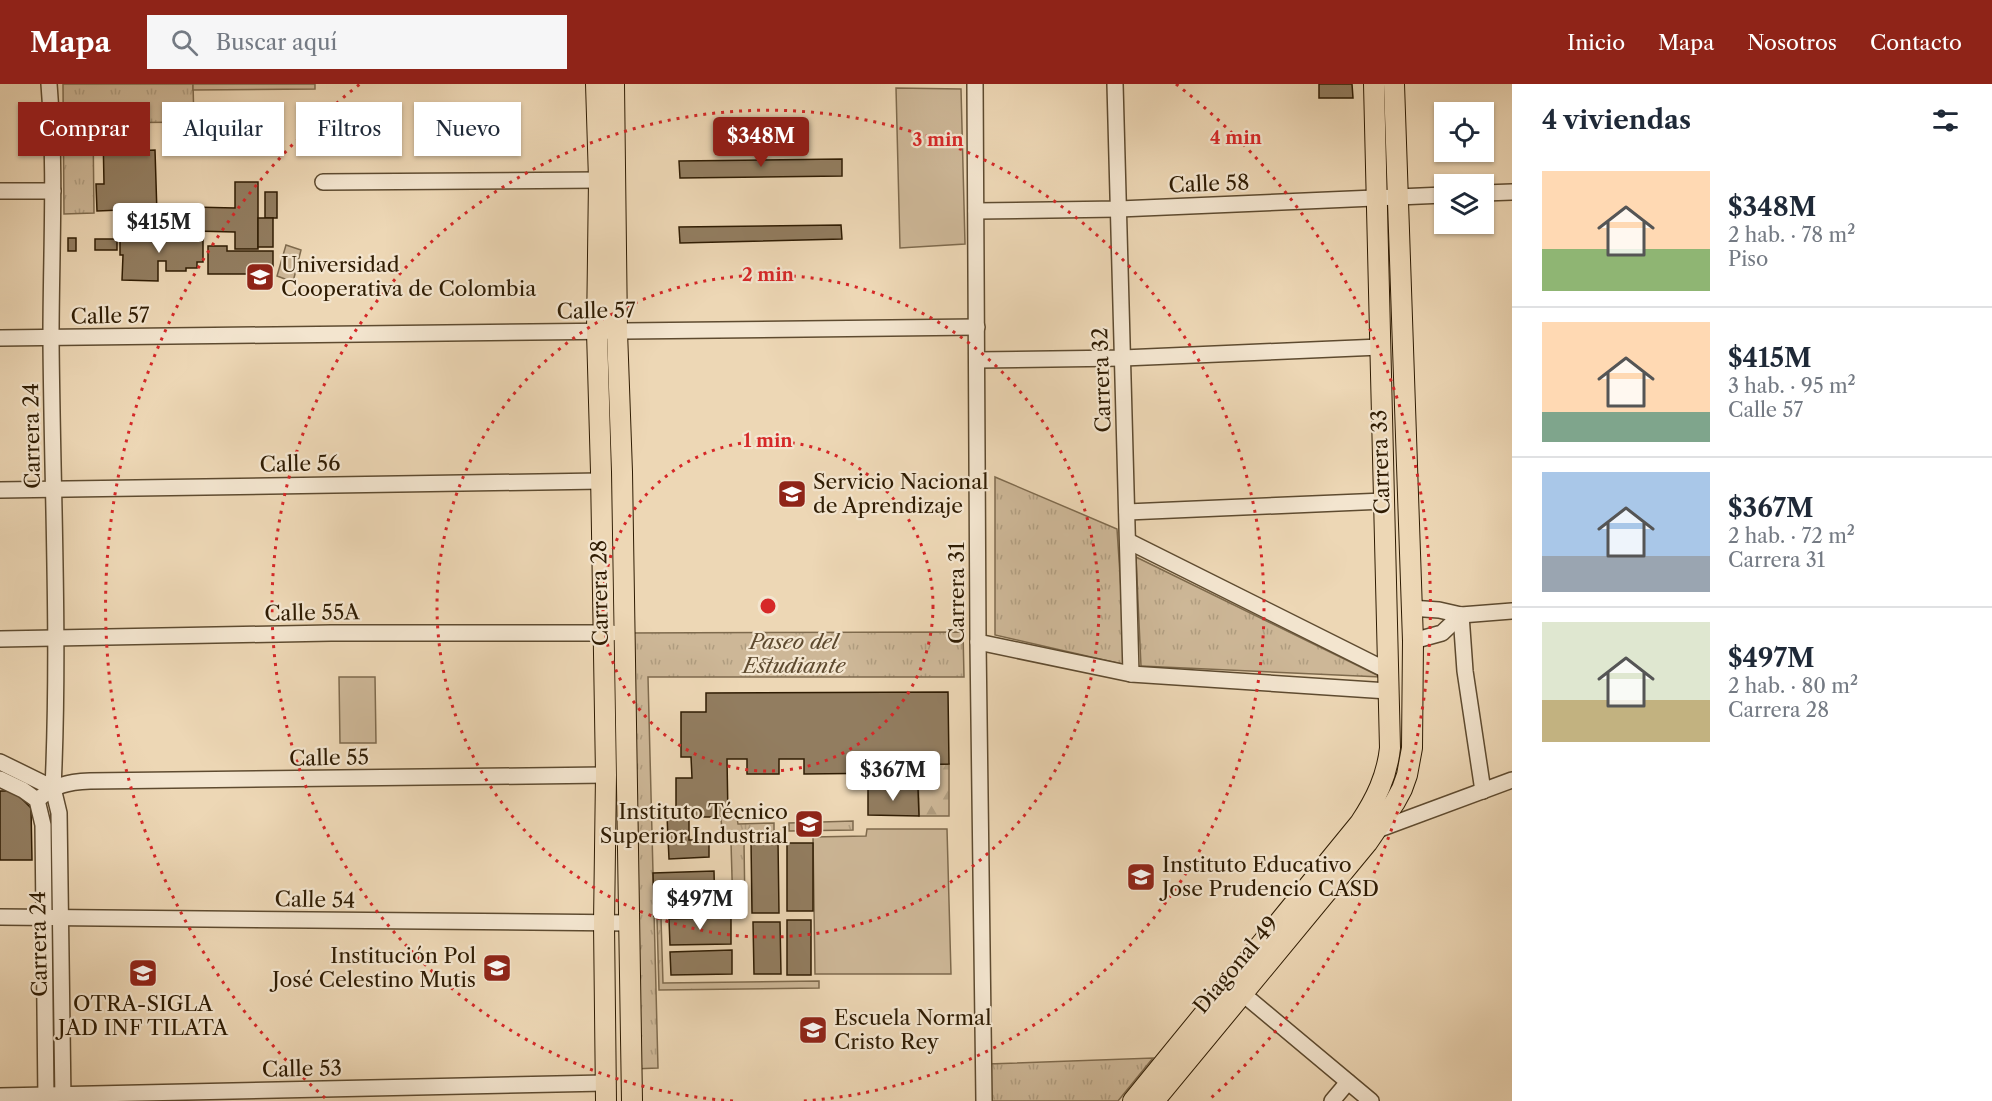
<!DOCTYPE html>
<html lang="es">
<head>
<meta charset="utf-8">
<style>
	body { margin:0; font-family:"Libre Caslon Text",serif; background:#f6f6f7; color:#1f2937; height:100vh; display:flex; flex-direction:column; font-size:22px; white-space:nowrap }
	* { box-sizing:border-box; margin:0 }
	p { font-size:20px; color:#747a83 }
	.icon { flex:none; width:33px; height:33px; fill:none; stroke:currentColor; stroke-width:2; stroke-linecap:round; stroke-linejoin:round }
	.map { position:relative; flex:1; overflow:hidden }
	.sheet { display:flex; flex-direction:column; background:#fff; width:480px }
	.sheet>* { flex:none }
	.top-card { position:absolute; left:18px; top:18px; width:570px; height:54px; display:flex; gap:12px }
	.fabs { position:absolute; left:1434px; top:18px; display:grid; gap:12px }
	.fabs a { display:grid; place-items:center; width:60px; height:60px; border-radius:0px; background:#fff; box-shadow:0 2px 4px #0004; font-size:30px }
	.price { position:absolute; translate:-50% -51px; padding:0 14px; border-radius:6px; background:#fff; color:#222; font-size:20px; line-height:39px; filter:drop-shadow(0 2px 3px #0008) }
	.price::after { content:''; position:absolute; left:50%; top:36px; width:18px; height:14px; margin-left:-9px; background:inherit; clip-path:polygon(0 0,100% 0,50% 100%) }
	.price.on { background:#8f2418; color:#fff }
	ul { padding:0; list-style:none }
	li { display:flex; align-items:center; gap:18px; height:150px; padding:0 30px }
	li+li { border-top:2px solid #e0e1e3 }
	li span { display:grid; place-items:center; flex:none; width:168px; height:120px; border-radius:0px; color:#555 }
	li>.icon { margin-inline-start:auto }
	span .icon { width:72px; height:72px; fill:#fffc; stroke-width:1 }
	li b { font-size:26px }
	h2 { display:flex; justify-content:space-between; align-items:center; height:72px; padding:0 30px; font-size:26px }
	.chip { padding:0 21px; border-radius:0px; background:#fff; box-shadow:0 2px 4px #0004; font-size:21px; line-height:54px }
	.chip.on { background:#8f2418; color:#fff }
	header { display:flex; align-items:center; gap:36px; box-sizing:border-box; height:84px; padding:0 30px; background:#8f2418; color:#fff }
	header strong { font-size:28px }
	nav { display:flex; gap:33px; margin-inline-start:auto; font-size:21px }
	.search { width:420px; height:54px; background:#f6f6f7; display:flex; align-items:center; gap:15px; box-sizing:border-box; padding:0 21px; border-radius:0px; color:#747a83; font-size:22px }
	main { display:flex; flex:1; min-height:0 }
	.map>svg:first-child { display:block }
</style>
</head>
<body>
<header>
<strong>Mapa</strong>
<div class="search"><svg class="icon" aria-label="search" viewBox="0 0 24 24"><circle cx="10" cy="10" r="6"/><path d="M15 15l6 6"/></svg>Buscar aquí</div>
<nav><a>Inicio</a><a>Mapa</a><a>Nosotros</a><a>Contacto</a></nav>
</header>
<main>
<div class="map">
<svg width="1512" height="1017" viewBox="0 0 1512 1017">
	<defs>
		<pattern id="grass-tufts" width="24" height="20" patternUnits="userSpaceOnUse" patternTransform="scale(1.5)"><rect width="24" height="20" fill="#cdb797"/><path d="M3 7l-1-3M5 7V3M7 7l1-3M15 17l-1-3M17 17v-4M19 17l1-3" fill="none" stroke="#b09d80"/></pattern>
		<pattern id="forest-firs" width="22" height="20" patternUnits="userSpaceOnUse" patternTransform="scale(1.5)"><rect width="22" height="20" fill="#cdb797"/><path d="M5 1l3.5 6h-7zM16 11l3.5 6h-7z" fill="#b09d80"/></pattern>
	</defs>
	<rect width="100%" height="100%" fill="#edd7b5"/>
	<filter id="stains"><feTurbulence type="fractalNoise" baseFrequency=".00333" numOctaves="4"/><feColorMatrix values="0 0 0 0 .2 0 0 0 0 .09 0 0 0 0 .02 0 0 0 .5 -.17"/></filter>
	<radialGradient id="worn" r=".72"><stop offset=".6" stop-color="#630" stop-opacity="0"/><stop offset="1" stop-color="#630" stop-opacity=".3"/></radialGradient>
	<g fill="url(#grass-tufts)" stroke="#7e6a4d" stroke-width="1.5">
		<path d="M63,0H193L194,38L93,39L94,129L64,130Z"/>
		<path d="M995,393L1117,445L1126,581L995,551Z"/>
		<path d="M1136,473L1381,593L1141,582Z"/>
		<path d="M963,548L964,593H648L658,984L632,985L625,549Z"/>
		<path d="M721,734H737L738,740L774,739V748L722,749Z"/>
		<path d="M853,737V746L789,747V739Z"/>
		<path d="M731,759H744L745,826H733Z"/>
		<path d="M657,834H661L663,899L819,897V904L659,906Z"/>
		<path d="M1153,974L1118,1017H988V980Z"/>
	</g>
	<path fill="url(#forest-firs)" stroke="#7e6a4d" stroke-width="1.5" d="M949,680V732H919L918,681Z"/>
	<g fill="#cdb797" stroke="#7e6a4d" stroke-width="1.5">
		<path d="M193,0H315V5L193,6Z"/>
		<path d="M896,4L961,5L965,160L900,164Z"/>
		<path d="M286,161L301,166L293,198L277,192Z"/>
		<path d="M339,593H375L376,659H340Z"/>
		<path d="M867,745H947L951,890H815L813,753L866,752Z"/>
	</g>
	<g fill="#927d60" stroke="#2f1c03" stroke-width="1.5">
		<path d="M1319,0H1352L1353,14H1319Z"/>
		<path d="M132,47V67L155,66L157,130L121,131V126L97,127L96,100H104L103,48Z"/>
		<path d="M842,75V92L680,94L679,77Z"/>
		<path d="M235,98H258V165H235V148L193,147V123L235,124Z"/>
		<rect x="265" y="108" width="12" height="26"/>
		<rect x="258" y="134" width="15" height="29"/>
		<path d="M139,141H153V149L192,151V148L203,149V178H197V184H186V187H166V177H158V197L122,196L123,171H120V156H139Z"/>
		<path d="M841,141L842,155L680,159L679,143Z"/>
		<rect x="68" y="154" width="8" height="13"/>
		<rect x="95" y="155" width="22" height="11"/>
		<path d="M208,162H227V167H273V190H208Z"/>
		<path d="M948,608L949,680L897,681V689L804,690V675H779V690H747V675H727L728,733H689V756H709V773L669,775L667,732L676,731V694H692L691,673H681V628H706V609Z"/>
		<path d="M868,704L918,705L919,732L868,731Z"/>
		<path d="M0,707H14L31,724L32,776H0Z"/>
		<path d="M751,757H778L779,829H752Z"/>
		<rect x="787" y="759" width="26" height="68"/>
		<path d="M714,787L715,830L654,832L653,789Z"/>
		<path d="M731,834V860L670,861L669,835Z"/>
		<rect x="787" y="836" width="24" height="55"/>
		<path d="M753,838H780L781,890H754Z"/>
		<path d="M732,866V890L671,891L670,868Z"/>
	</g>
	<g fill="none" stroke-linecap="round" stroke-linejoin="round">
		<g stroke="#5e4b30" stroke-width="18">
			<g id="minor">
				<path d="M49,0C56,85 51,169 51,254C52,404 60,554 53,704L59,729L63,1017"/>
				<path d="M975,0L978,558L984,1017"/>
				<path d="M1115,0L1131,590"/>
				<path d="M323,98L599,96"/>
				<path d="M0,107H53"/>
				<path d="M1484,109L1512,108"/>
				<path d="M976,127L1119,125L1444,111"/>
				<path d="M0,254L977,243"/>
				<path d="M977,276L1123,274L1380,263"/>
				<path d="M0,406L601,397"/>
				<path d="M1127,428L1384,417"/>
				<path d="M1128,457L1388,587"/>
				<path d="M1410,524L1439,526L1461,531L1512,527"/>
				<path d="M1461,531L1465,587L1483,707"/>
				<path d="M0,555L331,549H612"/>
				<path d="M1413,557L1442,549L1461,531"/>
				<path d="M978,558L1131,590L1388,607"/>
				<path d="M0,678L53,704"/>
				<path d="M0,695L23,706L37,716L43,741L46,1017"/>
				<path d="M37,716C56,701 66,698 90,697L606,691"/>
				<path d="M1377,746L1512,696"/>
				<path d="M0,833L630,839"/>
				<path d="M1243,910L1371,1017"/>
				<path d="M0,1012L605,999"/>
				<path d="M1332,1017L1348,998"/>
			</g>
		</g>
		<g stroke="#2f1c03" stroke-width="22">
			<g id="major">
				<path d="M596,0L599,96L597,248L601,388L606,691L604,839L606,1017"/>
				<path d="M614,0L617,247L622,388L632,1017"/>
				<path d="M1133,1017L1360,739C1376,715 1387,692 1390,664L1374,0"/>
				<path d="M1154,1017L1367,759L1395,718L1402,705L1407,691L1412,664L1413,557L1394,0"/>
			</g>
		</g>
		<use href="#minor" stroke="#f3e5cf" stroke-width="15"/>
		<use href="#major" stroke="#edd7b5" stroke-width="20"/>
	</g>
	<g fill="none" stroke="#d62828" stroke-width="3" stroke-dasharray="3 6">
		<circle cx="768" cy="522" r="165"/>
		<circle cx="768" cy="522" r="331"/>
		<path d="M733 1017A496 496 0 1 1 803 1017"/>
		<path d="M325 1014A662 662 0 0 1 360 0M1176 0A662 662 0 0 1 1211 1014"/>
	</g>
	<defs>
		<g id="university-square" transform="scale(1.5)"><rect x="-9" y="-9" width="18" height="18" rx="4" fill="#8f2418" stroke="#f3e5cf"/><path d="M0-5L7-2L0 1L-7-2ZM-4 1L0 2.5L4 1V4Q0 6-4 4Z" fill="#fff"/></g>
		<g id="school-square" transform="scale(1.5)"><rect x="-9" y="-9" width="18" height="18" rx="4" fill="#8f2418" stroke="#f3e5cf"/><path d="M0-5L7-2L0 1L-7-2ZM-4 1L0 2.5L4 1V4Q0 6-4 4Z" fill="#fff"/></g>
	</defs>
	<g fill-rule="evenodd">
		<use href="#university-square" x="260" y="193"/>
		<use href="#university-square" x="792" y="410"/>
		<use href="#university-square" x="809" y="740"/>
		<use href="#school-square" x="1141" y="793"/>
		<use href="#school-square" x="497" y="884"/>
		<use href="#school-square" x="143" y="889"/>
		<use href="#school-square" x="813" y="946"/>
	</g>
	<g text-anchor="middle" stroke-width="4.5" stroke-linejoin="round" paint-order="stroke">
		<g font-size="21" fill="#2f1c03" stroke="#f3e5cf">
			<text transform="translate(1209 100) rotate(-2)" y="7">Calle 58</text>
			<text transform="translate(596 227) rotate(-1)" y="7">Calle 57</text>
			<text transform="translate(110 232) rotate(-1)" y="7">Calle 57</text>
			<text transform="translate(1102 296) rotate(-92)" y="7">Carrera 32</text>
			<text transform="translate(32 352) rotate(-91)" y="7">Carrera 24</text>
			<text transform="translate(1381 378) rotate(-92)" y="7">Carrera 33</text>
			<text transform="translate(300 380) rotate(-1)" y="7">Calle 56</text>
			<text transform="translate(600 509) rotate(-91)" y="7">Carrera 28</text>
			<text transform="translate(957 509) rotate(-90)" y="7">Carrera 31</text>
			<text transform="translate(312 529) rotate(-1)" y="7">Calle 55A</text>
			<text transform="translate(329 674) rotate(-1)" y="7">Calle 55</text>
			<text transform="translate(315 816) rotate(1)" y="7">Calle 54</text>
			<text transform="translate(39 860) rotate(-91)" y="7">Carrera 24</text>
			<text transform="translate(1236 881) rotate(-50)" y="7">Diagonal 49</text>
			<text transform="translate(302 985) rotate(-1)" y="7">Calle 53</text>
		</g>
		<g font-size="21" fill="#2f1c03" stroke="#f3e5cf" text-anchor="start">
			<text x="281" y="188">Universidad<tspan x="281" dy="24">Cooperativa de Colombia</tspan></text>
			<text x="813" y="405">Servicio Nacional<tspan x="813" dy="24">de Aprendizaje</tspan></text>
			<text x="788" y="735" text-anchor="end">Instituto Técnico<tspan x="788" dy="24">Superior Industrial</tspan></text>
			<text x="1162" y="788">Instituto Educativo<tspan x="1162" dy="24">Jose Prudencio CASD</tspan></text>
			<text x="476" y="879" text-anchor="end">Institución Pol<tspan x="476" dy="24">José Celestino Mutis</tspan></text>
			<text x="143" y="927" text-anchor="middle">OTRA-SIGLA<tspan x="143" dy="24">JAD INF TILATA</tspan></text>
			<text x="834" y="941">Escuela Normal<tspan x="834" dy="24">Cristo Rey</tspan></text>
		</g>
		<g font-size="21" font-style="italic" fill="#5e4a2f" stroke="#f3e5cf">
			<text x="794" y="565">Paseo del<tspan x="794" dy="24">Estudiante</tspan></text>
		</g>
	</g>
	<circle cx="768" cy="522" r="9" fill="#d62828" stroke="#f3e5cf" stroke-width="3"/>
	<g font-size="18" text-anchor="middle" font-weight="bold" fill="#d62828" stroke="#f3e5cf" stroke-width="4.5" stroke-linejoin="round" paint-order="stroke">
		<text x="1236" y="60">4 min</text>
		<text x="938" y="62">3 min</text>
		<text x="768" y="197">2 min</text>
		<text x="768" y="363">1 min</text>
	</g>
	<rect width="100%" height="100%" filter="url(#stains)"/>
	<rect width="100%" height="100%" fill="url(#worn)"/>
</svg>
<div class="fabs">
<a><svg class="icon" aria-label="locate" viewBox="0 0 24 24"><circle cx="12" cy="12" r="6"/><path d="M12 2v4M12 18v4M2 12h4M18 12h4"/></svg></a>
<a><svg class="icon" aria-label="layers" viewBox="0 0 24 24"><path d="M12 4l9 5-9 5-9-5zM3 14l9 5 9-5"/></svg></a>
</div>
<b class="price on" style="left:761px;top:84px">$348M</b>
<b class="price" style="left:159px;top:170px">$415M</b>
<b class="price" style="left:893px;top:718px">$367M</b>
<b class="price" style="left:700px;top:847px">$497M</b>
<div class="top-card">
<a class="chip on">Comprar</a>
<a class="chip">Alquilar</a>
<a class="chip">Filtros</a>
<a class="chip">Nuevo</a>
</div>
</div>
<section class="sheet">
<h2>4 viviendas<svg class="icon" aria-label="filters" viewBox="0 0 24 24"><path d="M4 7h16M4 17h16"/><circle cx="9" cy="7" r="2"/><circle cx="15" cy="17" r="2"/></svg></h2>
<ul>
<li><span style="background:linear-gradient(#ffd9b3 65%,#8fb573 0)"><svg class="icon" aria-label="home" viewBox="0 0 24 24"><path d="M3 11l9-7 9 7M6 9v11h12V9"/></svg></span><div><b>$348M</b><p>2 hab. · 78 m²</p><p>Piso</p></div></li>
<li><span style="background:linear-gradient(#ffd9b3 75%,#7fa58c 0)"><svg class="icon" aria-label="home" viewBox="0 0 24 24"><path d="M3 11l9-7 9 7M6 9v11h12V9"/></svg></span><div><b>$415M</b><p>3 hab. · 95 m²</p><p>Calle 57</p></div></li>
<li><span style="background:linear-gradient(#a9c7e8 70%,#9aa5b1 0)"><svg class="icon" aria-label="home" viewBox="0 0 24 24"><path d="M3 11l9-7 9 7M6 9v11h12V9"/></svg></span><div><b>$367M</b><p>2 hab. · 72 m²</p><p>Carrera 31</p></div></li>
<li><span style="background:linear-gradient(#dfe7d0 65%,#c2b280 0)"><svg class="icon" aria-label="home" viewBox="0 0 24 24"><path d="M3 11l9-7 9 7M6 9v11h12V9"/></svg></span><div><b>$497M</b><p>2 hab. · 80 m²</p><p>Carrera 28</p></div></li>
</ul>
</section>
</main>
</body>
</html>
